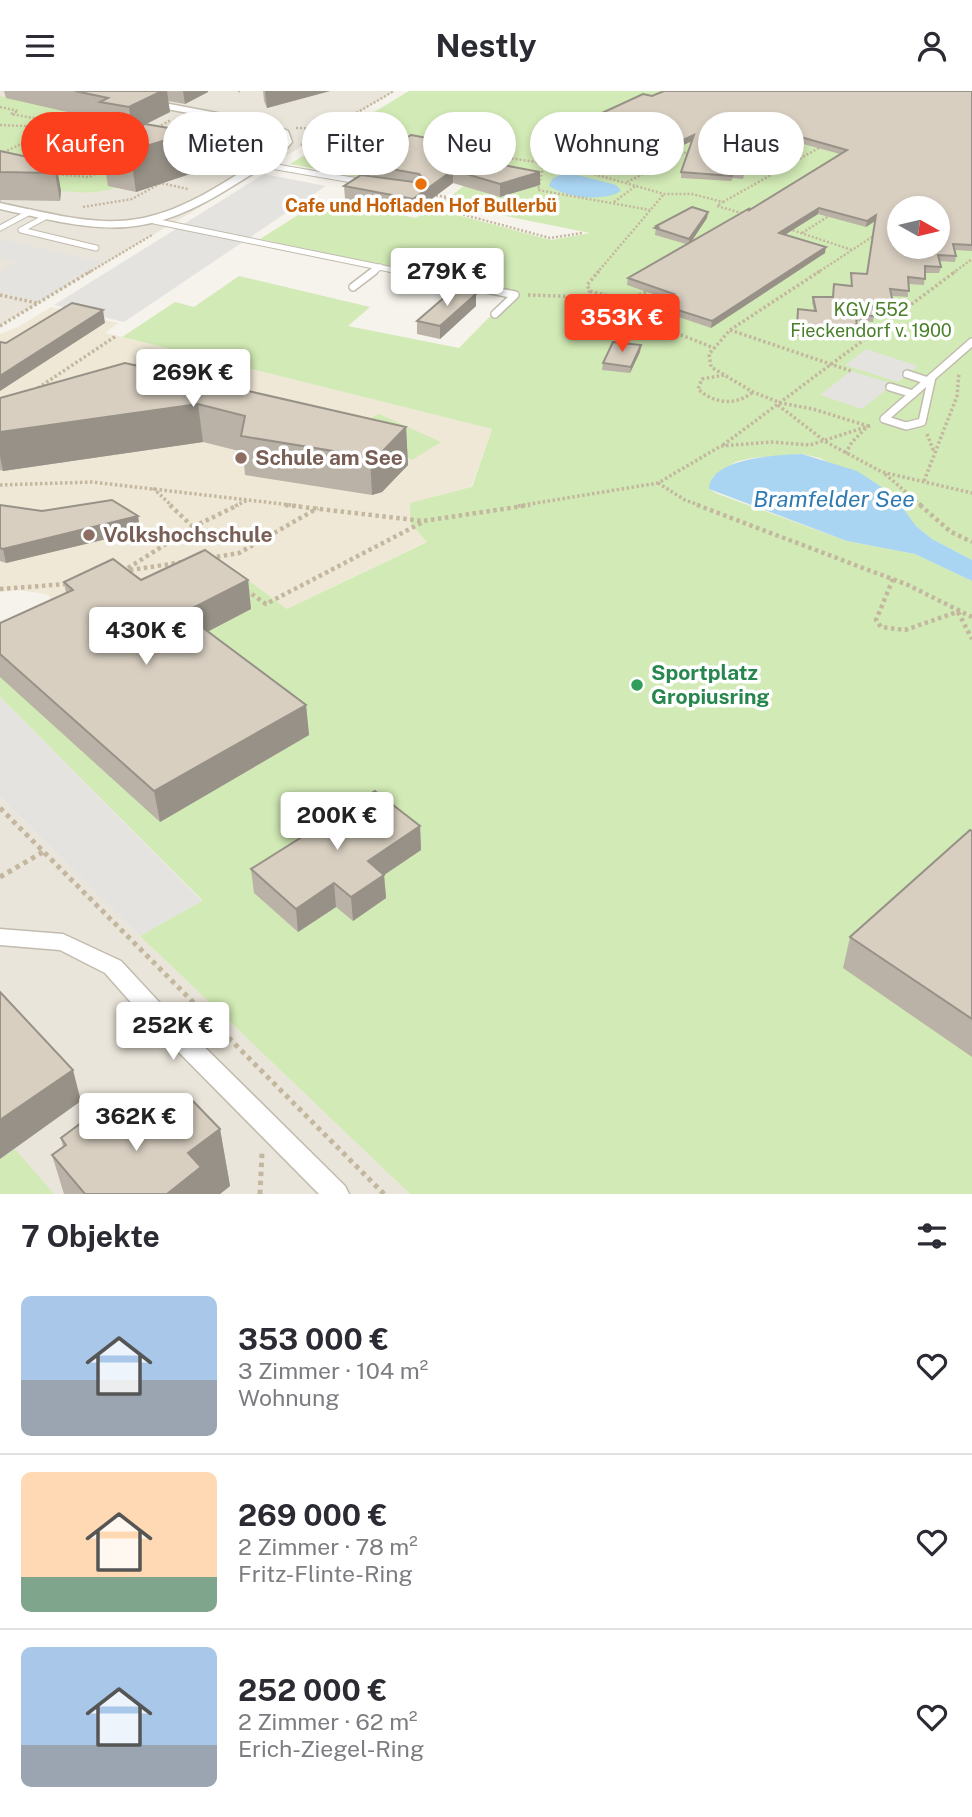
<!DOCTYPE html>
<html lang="de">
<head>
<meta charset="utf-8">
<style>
	body { margin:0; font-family:"Public Sans",sans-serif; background:#f7f7f7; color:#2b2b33; height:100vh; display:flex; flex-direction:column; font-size:26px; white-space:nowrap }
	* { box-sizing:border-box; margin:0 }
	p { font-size:23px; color:#7c7c81 }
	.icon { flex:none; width:38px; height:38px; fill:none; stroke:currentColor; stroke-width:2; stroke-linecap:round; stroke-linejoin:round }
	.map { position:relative; height:1103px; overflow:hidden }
	.sheet { display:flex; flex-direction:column; background:#fff; flex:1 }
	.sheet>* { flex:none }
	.banner { position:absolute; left:21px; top:21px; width:931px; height:63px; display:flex; gap:14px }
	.needle { width:46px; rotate:98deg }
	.fabs { position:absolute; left:887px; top:105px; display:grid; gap:14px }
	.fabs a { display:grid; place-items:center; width:63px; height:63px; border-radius:50%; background:#fff; box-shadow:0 4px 10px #0003; font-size:35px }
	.price { position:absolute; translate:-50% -60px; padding:0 16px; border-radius:7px; background:#fff; color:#222; font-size:23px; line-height:46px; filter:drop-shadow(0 2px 4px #0008) }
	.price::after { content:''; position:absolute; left:50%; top:42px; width:21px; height:16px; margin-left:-10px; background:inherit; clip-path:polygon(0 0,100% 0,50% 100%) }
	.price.selected { background:#fc3f1d; color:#fff }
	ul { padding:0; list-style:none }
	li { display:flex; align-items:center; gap:21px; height:175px; padding:0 21px }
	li+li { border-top:2px solid #e1e1e2 }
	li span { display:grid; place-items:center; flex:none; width:196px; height:140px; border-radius:10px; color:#555 }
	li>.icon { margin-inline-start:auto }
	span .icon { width:84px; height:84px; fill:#fffc; stroke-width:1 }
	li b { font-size:30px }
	h2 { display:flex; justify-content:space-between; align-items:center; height:84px; padding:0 21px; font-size:30px }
	.chip { padding:0 24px; border-radius:32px; background:#fff; box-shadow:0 4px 10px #0003; font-size:24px; line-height:63px }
	.chip.selected { background:#fc3f1d; color:#fff }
	header { display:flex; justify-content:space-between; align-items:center; height:91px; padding:0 21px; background:#fff; font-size:32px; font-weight:700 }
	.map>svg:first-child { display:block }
</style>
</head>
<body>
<header><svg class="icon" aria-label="menu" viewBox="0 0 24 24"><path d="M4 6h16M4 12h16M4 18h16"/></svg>Nestly<svg class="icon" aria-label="person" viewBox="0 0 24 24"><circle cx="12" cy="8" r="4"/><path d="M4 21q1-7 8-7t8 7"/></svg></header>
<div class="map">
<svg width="972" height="1103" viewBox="0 0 972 1103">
	<rect width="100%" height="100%" fill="#f6f3ec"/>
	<g fill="#eae5da">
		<path d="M0,0H395L0,235Z"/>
		<path d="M0,706L140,845L410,1103H0Z"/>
	</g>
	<path fill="#efe8d6" d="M51,216L118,232L105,242L492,338L471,396L428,450L287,518L236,480L65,519L46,503L18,499L0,501V243L18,236Z"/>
	<g fill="#d2eab5" fill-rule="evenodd">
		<path d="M409,0H972V469L932,448L916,435L894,405L820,367L802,363L752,367L735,371L713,386L709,398L718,403L847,450L915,463L972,490V1103H410L140,845L202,809L0,606V552L124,489L236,480L287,518L427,451L411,433L410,412L472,396L492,338L122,246L175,211L194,216L239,185L370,216L348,235L459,257L513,202L260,148L322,109L416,127L431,117L551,149L590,142L442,112L498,68L500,62L351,35ZM900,117H938V156H900Z"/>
		<path d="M0,5L117,32L100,37C112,42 119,38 134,41L118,96C79,109 44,96 0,87Z"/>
		<path d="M342,41L407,53L357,86L290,73Z"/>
		<path d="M379,323L441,351L412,369L349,339Z"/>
		<path d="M15,1058L54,1103H0V1068Z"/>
	</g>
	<g fill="#e5e3e0">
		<path d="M167,35L255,52L249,55L240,54L207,71L127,55Z"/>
		<path d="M264,83L326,95L124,231L54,214Z"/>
		<path d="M0,148L102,171L38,210L0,201V181L17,171L0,167Z"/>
		<path d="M866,258L918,275L898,291L845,274Z"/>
		<path d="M851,280L893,293L862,318L820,304Z"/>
		<path d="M0,606L202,810L140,845L0,706Z"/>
	</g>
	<g fill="#a9d4f2">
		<path d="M566,81L616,94L621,100C603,111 567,107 549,95L552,88Z"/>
		<path d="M802,363L857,380L877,393L894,405L916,435L932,448L972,469V490L915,463L847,450L709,398C710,366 779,364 802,363Z"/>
	</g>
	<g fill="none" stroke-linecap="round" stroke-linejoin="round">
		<g stroke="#c2bbae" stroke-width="7">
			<g id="lane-far1">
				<path d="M259,73L364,91"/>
				<path d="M47,125L21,139L96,157"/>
				<path d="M154,130L408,182"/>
				<path d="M0,137L30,121"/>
				<path d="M372,182L380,176"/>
			</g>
		</g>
		<g stroke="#c2bbae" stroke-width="10">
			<g id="lane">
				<path d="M399,180L515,204L495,223"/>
				<path d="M353,196L374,180"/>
				<path d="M907,283L928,290"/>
				<path d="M932,286L922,331L906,335L884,328Z"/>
				<path d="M932,286L972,251"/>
				<path d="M890,296L913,303"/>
			</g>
		</g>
		<g stroke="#c2bbae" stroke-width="3">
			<g id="street">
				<path d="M148,9L270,32L288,40L292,51C278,70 256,80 236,93C144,152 102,141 0,118V112C101,134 138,146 230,88C248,76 268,67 282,51L280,44L264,36L145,14L143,12Z"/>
				<path d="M0,838L63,843L121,870L159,911L345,1095L349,1103H319L143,925L105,882L60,859L0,854Z"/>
			</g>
		</g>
		<g stroke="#c4b79f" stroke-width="2.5" stroke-dasharray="2 2" stroke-linecap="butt">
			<path d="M238,0H241"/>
			<path d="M0,16L18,20L11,23L62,32"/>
			<path d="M0,34L25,35L39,45"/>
			<path d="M296,37L345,38L409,50"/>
			<path d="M53,38L118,50"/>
			<path d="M154,38L171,29"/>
			<path d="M301,54L394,0"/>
			<path d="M472,62L544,72"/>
			<path d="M0,63L83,24"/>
			<path d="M548,70L664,103H692L723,111L717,115L745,123"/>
			<path d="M548,70L572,59"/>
			<path d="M544,72L538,99L650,119"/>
			<path d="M191,73L224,80"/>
			<path d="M54,83L89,86L109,76"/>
			<path d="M627,91L693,58"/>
			<path d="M432,104L447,106L435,116L550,147L582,142"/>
			<path d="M614,111L637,94"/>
			<path d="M723,111L824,54"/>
			<path d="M83,116L132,108L161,92L188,98"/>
			<path d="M789,138L852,159"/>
			<path d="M802,142L832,123"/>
			<path d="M88,182L152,144"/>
			<path d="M597,182L664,103"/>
			<path d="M817,182L875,144"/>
			<path d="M953,182L972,168"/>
		</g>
		<g stroke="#c4b79f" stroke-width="3.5" stroke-dasharray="2.5 2.5" stroke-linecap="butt">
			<path d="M820,180L730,239L709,263L711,276L753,301L781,312L813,318L868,335L852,351L845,363"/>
			<path d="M590,200C615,207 629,211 652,198"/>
			<path d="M0,204L37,212"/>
			<path d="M528,204L586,206L714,257"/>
			<path d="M586,206L590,200L587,194L599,180"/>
			<path d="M0,235L91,180"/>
			<path d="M730,239L851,280"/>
			<path d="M724,284L702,288L698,298C714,313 736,315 753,301"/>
			<path d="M38,297L116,245"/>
			<path d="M778,314L826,351L882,381L972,402"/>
			<path d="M927,343L934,361"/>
			<path d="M723,354L956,180"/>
			<path d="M885,383L922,415"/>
			<path d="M924,390L957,305L959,282"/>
			<path d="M658,392L685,409L702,415"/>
			<path d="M0,394L92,391L300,415"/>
			<path d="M153,397L172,415"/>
			<path d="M235,415L248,409"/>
			<path d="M518,415L658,392L721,355L771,351L810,354L872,334"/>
		</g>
		<g stroke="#c4b79f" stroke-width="4.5" stroke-dasharray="3.5 3.5" stroke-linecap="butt">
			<path d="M170,414L193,436"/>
			<path d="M285,414L423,430L530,414"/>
			<path d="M697,414L908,494L972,526"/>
			<path d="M920,414L951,441L972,451"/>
			<path d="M210,467L239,462L318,417"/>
			<path d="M128,477L193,436L238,414"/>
			<path d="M123,480L184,471"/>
			<path d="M893,488L876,529L881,536L905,539L957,521"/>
			<path d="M0,498L67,493"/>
			<path d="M246,499L266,513L423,431"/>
			<path d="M958,521L972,548"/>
		</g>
		<g stroke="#c4b79f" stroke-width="5" stroke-dasharray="4.5 4.5" stroke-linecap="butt">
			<path d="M0,717L384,1103"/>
			<path d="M0,786L43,761"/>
			<path d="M260,1103L262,1062"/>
		</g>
		<use href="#lane-far1" stroke="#fff" stroke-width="5"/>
		<use href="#lane" stroke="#fff" stroke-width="7"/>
		<use href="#street" fill="#fff" fill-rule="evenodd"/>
	</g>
	<g fill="#bab2a6">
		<path d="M4,0H208V1L185,13L168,10L170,21L146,33L196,81L136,101L108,95L101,55L131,40L103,35L102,29L6,7Z"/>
		<path d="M263,0H330L267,17L264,10Z"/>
		<path d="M972,0V160L955,159L956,165L955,171L939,170L941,176L939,182H925L924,194L908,193V206L892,205L893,212L892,218L874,217V225L873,231L857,230L856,244L836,243L835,248L796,245L797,225L814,219L812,212L813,206H833L851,195V182L867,183L875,130L866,136L818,123L785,144L825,162L711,237L658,219L659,213L667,208L627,194L628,187L686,153L655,144L656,135L708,121L707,127L691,151L749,119L840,63L796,51L783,71L764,69L760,79L746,77L743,88L733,87L731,90L681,87V81L692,50L631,79L551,56V50L591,33V27L652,5Z"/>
		<path d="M476,56L475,69L540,81V94L500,106L453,92L413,122L345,108L344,95L374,85L371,84L370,71Z"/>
		<path d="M0,60L56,72L61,100L60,110L1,109L0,111Z"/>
		<path d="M476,215L440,248L417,243V230Z"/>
		<path d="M641,254L640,261L630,282L602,279L603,272Z"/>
		<path d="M125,272L406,336L408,374L382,401L372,404L245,384L243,361L203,351L3,380L0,379V307Z"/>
		<path d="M0,414L42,420L138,425L140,440L6,472L0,470Z"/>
		<path d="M141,489H248L251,518L208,540L306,614L309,644L160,731L0,586V532L66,502L64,491Z"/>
		<path d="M420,735L421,759L384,784L386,807L353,830L336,816L298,841L254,802L251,778Z"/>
		<path d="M972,740V966L843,877L850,846Z"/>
		<path d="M105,1037L134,1045L220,1038L230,1095L220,1103H64L52,1064L63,1056L61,1047Z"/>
	</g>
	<g fill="#979187">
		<path d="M162,0H167L170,21L132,40L129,16Z"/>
		<path d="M183,0H208V1L185,13Z"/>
		<path d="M265,0H330L267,17Z"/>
		<path d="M192,41L196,81L136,101L130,60Z"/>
		<path d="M694,44V49L631,79V73Z"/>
		<path d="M797,45L796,51L783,71V66Z"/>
		<path d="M476,56V68L461,79V66Z"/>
		<path d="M56,72L61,100L60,110L55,82Z"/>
		<path d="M453,79V92L413,122V108Z"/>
		<path d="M540,81V94L500,106V93Z"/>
		<path d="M819,117L818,123L778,148L779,142Z"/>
		<path d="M708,121L707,127L689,154V148Z"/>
		<path d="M876,124L875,130L866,136L867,130Z"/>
		<path d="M826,156L825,162L711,237L712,230Z"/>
		<path d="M476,203V215L440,248V235Z"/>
		<path d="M103,219L105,232L0,300V285Z"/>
		<path d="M641,254L640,261L630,282L631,276Z"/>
		<path d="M198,313L203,351L3,380L0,365V341Z"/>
		<path d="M406,336L408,374L382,401L372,404L370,366Z"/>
		<path d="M138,425L140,440L6,472L3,458Z"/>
		<path d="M248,489L251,518L188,551L183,522Z"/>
		<path d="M306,614L309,644L160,731L154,700Z"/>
		<path d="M420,735L421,759L384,784L386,807L353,830L351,806L368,770Z"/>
		<path d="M334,792L336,816L298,841L296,818Z"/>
		<path d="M73,979L81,1010L0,1068V1029Z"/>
		<path d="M220,1038L230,1095L220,1103H167L188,1062Z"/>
	</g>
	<g fill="#d8cfc1" stroke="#979187" stroke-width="2" fill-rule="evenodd">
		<path d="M75,0H162L129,16L100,11L108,7Z"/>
		<path d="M664,0H972V154L953,153L956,165L938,164L941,176L925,175V188L908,186L909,200L890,198L893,212L873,211L874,225L856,224L857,238L835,236L836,241L797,238L798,218L816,220L813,206H833L834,193L852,195L851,182L867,183L876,124L867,130L819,117L779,142L826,156L712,230L659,213L674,203L628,187L750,117L748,120L847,59L797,45L783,66L765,63L761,73L747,72L744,82L734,81L732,85L681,81L694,44L631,73L551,50L599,29L591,27L643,3L652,5ZM900,117H938V156H900Z"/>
		<path d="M145,33L192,41L130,60L101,55Z"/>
		<path d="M411,44L476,56L461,66L540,81L500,93L453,79L413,108L344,95L361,84L421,92L423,87L419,83L374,75L377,73L370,71Z"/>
		<path d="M0,60L56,72L55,82L0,81Z"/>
		<path d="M692,116L708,121L689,148L655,137L658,136L656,135Z"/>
		<path d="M454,198L476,203L440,235L417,230Z"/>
		<path d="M72,212L103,219L0,285V251L6,252Z"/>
		<path d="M613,251L641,254L631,276L603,272Z"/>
		<path d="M125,272L406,336L380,363L370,366L241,345L245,325L198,313L0,341V307Z"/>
		<path d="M112,409L138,425L3,458L0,457V414L42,420Z"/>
		<path d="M205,459L248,489L183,522L306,614L154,700L0,563V532L73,499L64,491L113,468L141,489Z"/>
		<path d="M375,700L420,735L368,770L384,784L351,806L334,792L296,818L251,778Z"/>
		<path d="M970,739L972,740V928L850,846Z"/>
		<path d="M0,901L73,979L0,1029Z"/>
		<path d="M189,1006L220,1038L188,1062L201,1076L167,1103H85L52,1064L66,1054L61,1047L93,1023L105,1037L118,1028L134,1045Z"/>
	</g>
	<circle fill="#e8710a" stroke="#fff" stroke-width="2.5" cx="421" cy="93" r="7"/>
	<g fill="#8d6e63" stroke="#fff" stroke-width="2.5">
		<circle cx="241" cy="367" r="7"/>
		<circle cx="89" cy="444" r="7"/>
	</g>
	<circle fill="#2e9e5b" stroke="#fff" stroke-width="2.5" cx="637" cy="594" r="7"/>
	<g text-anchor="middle" stroke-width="7" stroke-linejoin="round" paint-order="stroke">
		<g font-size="18" font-weight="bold" fill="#c56008" stroke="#fff">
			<text x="421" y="121">Cafe und Hofladen Hof Bullerbü</text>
		</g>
		<g font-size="18" fill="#4a7f2a" stroke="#fff">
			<text x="871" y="225">KGV 552<tspan x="871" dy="21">Fieckendorf v. 1900</tspan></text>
		</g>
		<g font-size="21" font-weight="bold" fill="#785e54" stroke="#fff" text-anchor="start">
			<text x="255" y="374">Schule am See</text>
			<text x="103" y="451">Volkshochschule</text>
		</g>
		<g font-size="21" font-weight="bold" fill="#27864d" stroke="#fff" text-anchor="start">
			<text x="651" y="589">Sportplatz<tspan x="651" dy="24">Gropiusring</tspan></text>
		</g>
		<g font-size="23" font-style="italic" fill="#2e7ab2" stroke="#fff">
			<text x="834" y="416">Bramfelder See</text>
		</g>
	</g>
</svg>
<div class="fabs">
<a><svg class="needle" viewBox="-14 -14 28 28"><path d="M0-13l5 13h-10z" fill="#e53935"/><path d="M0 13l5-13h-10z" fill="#7c7c81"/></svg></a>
</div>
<b class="price" style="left:447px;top:217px">279K €</b>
<b class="price selected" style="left:622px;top:263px">353K €</b>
<b class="price" style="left:193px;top:318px">269K €</b>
<b class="price" style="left:146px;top:576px">430K €</b>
<b class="price" style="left:337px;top:761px">200K €</b>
<b class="price" style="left:173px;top:971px">252K €</b>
<b class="price" style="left:136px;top:1062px">362K €</b>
<div class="banner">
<a class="chip selected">Kaufen</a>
<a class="chip">Mieten</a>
<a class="chip">Filter</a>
<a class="chip">Neu</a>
<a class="chip">Wohnung</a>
<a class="chip">Haus</a>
</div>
</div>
<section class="sheet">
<h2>7 Objekte<svg class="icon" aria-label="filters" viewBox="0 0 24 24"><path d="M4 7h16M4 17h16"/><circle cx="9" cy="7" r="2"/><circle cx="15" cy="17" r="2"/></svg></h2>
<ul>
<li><span style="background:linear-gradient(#a9c7e8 60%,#9aa5b1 0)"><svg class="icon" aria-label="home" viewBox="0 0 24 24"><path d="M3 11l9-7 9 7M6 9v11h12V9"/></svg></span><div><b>353 000 €</b><p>3 Zimmer · 104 m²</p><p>Wohnung</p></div><svg class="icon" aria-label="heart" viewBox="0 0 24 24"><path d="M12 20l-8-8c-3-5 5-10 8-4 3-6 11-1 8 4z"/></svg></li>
<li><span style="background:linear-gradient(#ffd9b3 75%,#7fa58c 0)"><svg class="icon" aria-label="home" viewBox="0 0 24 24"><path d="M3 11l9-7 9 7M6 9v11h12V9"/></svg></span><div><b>269 000 €</b><p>2 Zimmer · 78 m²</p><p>Fritz-Flinte-Ring</p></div><svg class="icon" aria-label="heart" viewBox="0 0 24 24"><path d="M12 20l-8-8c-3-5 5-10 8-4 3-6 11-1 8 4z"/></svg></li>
<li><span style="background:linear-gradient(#a9c7e8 70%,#9aa5b1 0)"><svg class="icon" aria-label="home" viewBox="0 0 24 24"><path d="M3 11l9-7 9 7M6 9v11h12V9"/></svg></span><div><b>252 000 €</b><p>2 Zimmer · 62 m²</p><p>Erich-Ziegel-Ring</p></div><svg class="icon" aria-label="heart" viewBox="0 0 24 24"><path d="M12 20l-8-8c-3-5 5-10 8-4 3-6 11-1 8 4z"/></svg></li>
</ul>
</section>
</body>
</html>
